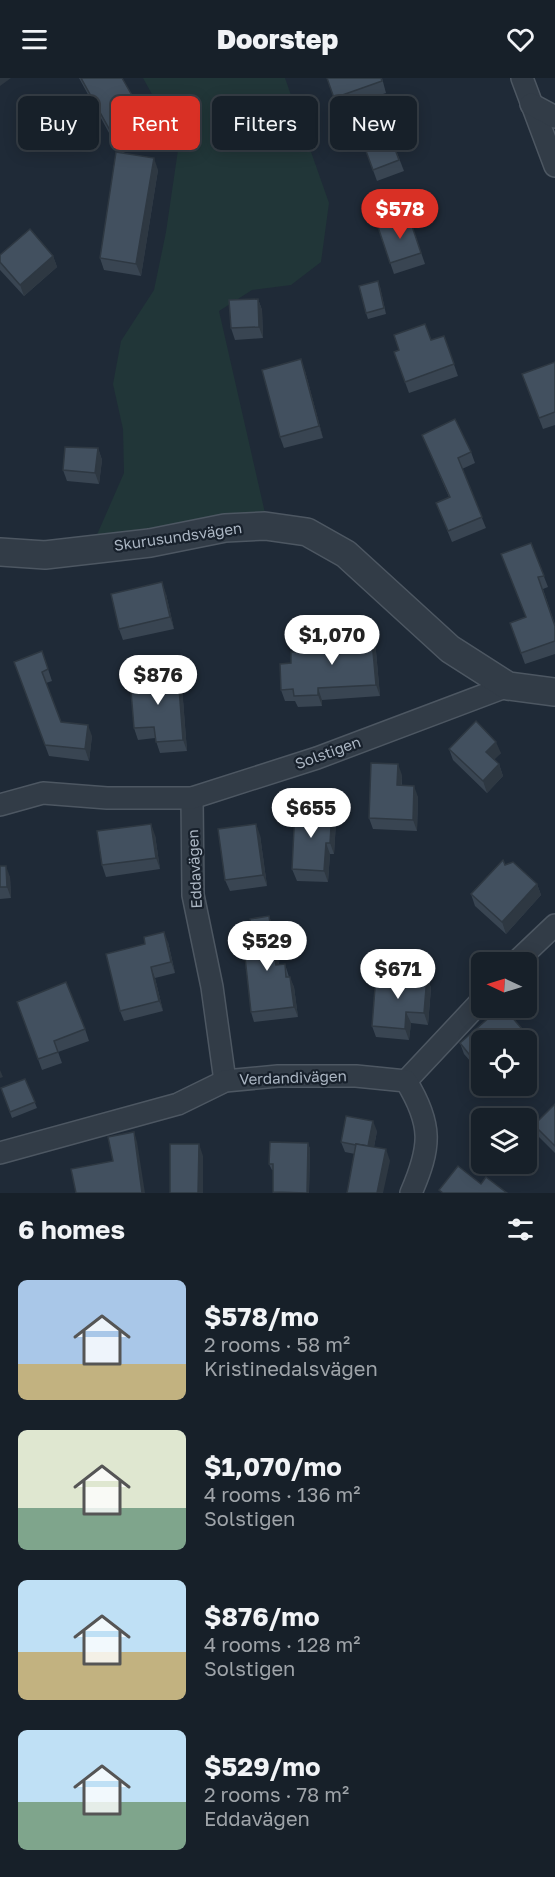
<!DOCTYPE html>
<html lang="en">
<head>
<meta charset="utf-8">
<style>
	body { margin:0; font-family:"Golos Text",sans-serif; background:#242d35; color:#f1f3f6; height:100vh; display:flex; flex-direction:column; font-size:22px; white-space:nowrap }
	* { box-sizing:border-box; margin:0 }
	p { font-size:20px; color:#9ea3a8 }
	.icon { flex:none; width:33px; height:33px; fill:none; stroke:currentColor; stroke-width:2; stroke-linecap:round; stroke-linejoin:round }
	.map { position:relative; height:1115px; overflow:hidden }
	.sheet { display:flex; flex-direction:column; background:#172029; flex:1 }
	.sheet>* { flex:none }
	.hud { position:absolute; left:18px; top:18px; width:519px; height:54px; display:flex; gap:12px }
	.needle { width:39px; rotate:274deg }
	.controls { position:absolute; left:471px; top:874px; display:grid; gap:12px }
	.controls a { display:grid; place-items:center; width:66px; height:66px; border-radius:9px; background:#172029; box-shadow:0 3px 15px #0003,0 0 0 2px #363e46; font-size:30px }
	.price { position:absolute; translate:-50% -51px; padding:0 14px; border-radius:21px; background:#fff; color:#222; font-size:20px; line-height:39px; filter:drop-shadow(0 2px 3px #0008) }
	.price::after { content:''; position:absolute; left:50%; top:36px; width:18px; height:14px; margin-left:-9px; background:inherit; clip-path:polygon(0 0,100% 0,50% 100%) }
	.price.current { background:#d93025; color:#fff }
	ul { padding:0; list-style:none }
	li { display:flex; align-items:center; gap:18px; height:150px; padding:0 18px }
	li span { display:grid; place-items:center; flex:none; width:168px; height:120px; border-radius:9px; color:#555 }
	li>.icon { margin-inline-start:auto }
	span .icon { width:72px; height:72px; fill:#fffc; stroke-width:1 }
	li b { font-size:26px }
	h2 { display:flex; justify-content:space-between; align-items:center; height:72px; padding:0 18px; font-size:26px }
	.chip { padding:0 21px; border-radius:9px; background:#172029; box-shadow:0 3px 15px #0003,0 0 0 2px #363e46; font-size:21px; line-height:54px }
	.chip.current { background:#d93025; color:#fff }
	header { display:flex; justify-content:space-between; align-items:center; height:78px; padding:0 18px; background:#172029; font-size:27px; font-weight:800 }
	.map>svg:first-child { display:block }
</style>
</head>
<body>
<header><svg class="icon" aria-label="menu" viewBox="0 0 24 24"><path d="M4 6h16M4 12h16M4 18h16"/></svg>Doorstep<svg class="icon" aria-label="heart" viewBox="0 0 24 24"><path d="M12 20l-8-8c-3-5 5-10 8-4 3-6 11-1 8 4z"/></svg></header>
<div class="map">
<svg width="555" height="1115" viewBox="0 0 555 1115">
	<rect width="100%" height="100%" fill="#1f2a37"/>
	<path fill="#213638" d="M143,0H285L329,125L321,184L291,207L252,212L219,233L265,435L96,459L124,395L123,351L113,306L121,263L154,212L166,154L179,65Z"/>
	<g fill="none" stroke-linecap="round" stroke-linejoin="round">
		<g stroke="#4d5762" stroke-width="24">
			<g id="minor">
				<path d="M522,0L555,88"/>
				<path d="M531,26L555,39"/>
				<path d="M192,720L193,817L212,909L225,1003"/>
				<path d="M0,727L43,715L107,720H192L317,680L508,608"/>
				<path d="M515,885L555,847"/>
				<path d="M406,1003L482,922"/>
				<path d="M0,1075L178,1026L225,1003L278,998H356L406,1003C433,1047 431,1069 411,1115"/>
			</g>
		</g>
		<g stroke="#4d5762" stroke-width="30">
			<path id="tertiary" d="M0,474L45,477L150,465L225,450L265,448L307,454L346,476L450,571L508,608L555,614"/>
		</g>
		<use href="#minor" stroke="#323c47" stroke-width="21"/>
		<use href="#tertiary" stroke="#323c47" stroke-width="27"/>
	</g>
	<g fill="#394552">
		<path d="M79,0H122L149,47L153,59L123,75L158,92L141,198L104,192L100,180L120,75Z"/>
		<path d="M327,0H382L386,15L338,31Z"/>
		<path d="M385,44L404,93L377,103L359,54Z"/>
		<path d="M409,139L425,186L394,196L378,149Z"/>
		<path d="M0,177L53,178L57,189L24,218L0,192Z"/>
		<path d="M380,209L386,236L368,241L366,235Z"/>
		<path d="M258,221L262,232L263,260L235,262L231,250Z"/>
		<path d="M444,258L458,298L409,315L394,274Z"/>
		<path d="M555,284V347L543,351L522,296Z"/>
		<path d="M305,293L323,360L284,370L280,359Z"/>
		<path d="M422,357L471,374L475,385L462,391L486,450L452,464L436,425L449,419Z"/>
		<path d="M98,370L102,382L99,406L67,403L63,392Z"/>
		<path d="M531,465L548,509L543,511L555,547V576L525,586L510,545L525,539Z"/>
		<path d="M166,516L174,551L123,562L119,551Z"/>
		<path d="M371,551L375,562L380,618L322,622V628L298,629L295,623H285L281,612L291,585L338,572Z"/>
		<path d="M42,573L52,603L46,605L61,644L92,658L89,683L49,678L14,584Z"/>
		<path d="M182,609L187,673L160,675L155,660L138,662L134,650Z"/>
		<path d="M449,671L501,675L494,681L499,686L503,698L487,715L453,682Z"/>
		<path d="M402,697V707L418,719L417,753L373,751L369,740Z"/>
		<path d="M332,733L336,744L334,776H330L328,804L297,803L292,791Z"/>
		<path d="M155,757L160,791L106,799L102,787Z"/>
		<path d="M260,757L267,808L230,813L225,802Z"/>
		<path d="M505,787L537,806L541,817L506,856L475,828L471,816Z"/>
		<path d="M0,788L10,799L11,820L0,821Z"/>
		<path d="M273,848L279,887L285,886L289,899L294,909L298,939L254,944L251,934Z"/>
		<path d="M168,864L175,895L155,900L163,933L124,943L120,933Z"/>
		<path d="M427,898L431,910L428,947L411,945L409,962L376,959L372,948L405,900Z"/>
		<path d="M17,924L85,951L89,963L58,974L62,985L42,992Z"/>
		<path d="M523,952L527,963H482L478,992L464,976L460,965Z"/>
		<path d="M25,1001L37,1030L12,1040L1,1010Z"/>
		<path d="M555,1026V1075L538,1058L534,1047Z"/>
		<path d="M377,1053L374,1069L390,1083L345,1074L341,1064Z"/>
		<path d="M308,1065L310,1071L309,1115H273V1092H272L269,1086Z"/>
	</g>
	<g fill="#2e3842">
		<path d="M0,0H11L0,8Z"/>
		<path d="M154,80L158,92L141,198L136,186Z"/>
		<path d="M53,178L57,189L24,218L20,207Z"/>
		<path d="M258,221L262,232L263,260L259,249Z"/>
		<path d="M301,281L305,293L323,360L319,348Z"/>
		<path d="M98,370L102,382L99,406L95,395Z"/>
		<path d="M162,504L166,516L174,551L170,539Z"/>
		<path d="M371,551L375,562L380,618L376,607Z"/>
		<path d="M178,597L182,609L187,673L183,662Z"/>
		<path d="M318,610L322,622V628L318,617Z"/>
		<path d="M88,647L92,658L89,683L85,671Z"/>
		<path d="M496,664L501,675L491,685L486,674Z"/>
		<path d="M398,686L402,697L401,718L397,707Z"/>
		<path d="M499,686L503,698L487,715L483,703Z"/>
		<path d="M414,708L418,719L417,753L413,742Z"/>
		<path d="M332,733L336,744L334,776L330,765Z"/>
		<path d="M151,746L155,757L160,791L156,780Z"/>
		<path d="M256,746L260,757L267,808L263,797Z"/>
		<path d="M326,765L330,776L328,804L324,793Z"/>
		<path d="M6,788L10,799L11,820L7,809Z"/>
		<path d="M537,806L541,817L506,856L502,844Z"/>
		<path d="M269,838L273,848L280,897L276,887Z"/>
		<path d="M164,854L168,864L175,895L171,884Z"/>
		<path d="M151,889L155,900L163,933L159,923Z"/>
		<path d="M427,898L431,910L428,947L424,935Z"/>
		<path d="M290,899L294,909L298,939L294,929Z"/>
		<path d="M406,934L411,945L409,962L405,951Z"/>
		<path d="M523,952L527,963H509Z"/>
		<path d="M482,974V989L478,992L473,981Z"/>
		<path d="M0,992L3,999L0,1000Z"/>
		<path d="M373,1043L377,1053L372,1079L368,1069Z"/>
		<path d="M134,1054L137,1064L145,1115H142Z"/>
		<path d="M308,1065L310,1071L309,1115H307Z"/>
		<path d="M199,1066L203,1078V1115H198Z"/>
		<path d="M386,1071L390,1083L383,1115H377Z"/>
	</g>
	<g fill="#42505f" stroke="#2e3842" stroke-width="1.5">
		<path d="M81,0H122L149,47L117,65Z"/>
		<path d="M327,0H381L382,3L334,20Z"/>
		<path d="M385,44L399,82L373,92L359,54Z"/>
		<path d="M116,74L154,80L136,186L100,180Z"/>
		<path d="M409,139L421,175L390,185L378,149Z"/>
		<path d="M30,151L53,178L20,207L0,184V177Z"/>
		<path d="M378,203L384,230L366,235L359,208Z"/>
		<path d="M258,221L259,249L231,250L229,222Z"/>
		<path d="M425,246L431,262L444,258L454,286L405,304L394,274L399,272L394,257Z"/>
		<path d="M301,281L319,348L280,359L262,292Z"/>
		<path d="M555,284V334L539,340L522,296Z"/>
		<path d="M455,341L471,374L458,380L482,439L448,453L436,425L450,419L422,357Z"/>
		<path d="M65,369L98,370L95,395L63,392Z"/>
		<path d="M531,465L544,498L538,499L555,548V563L521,575L510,545L526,539L501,476Z"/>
		<path d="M162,504L170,539L119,551L111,516Z"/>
		<path d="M371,551L376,607L318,610V617L294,618L293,611L281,612L280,586L291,585V574L338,572L337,553Z"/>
		<path d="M42,573L48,591L42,594L61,644L88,647L85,671L45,667L14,584Z"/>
		<path d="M178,597L183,662L156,664L154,649L134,650L130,601Z"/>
		<path d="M476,643L496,664L486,674L499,686L483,703L449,671Z"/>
		<path d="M371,685L398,686L397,707L414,708L413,742L369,740Z"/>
		<path d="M295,731L332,733L330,765H326L324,793L292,791Z"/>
		<path d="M151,746L156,780L102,787L97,753Z"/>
		<path d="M256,746L263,797L225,802L218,751Z"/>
		<path d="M503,782L505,787L513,784L537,806L502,844L471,816Z"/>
		<path d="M0,788H6L7,809H0Z"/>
		<path d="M269,838L276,887L285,886L286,899H290L294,929L251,934L245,879L256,878L250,841Z"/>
		<path d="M164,854L171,884L151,889L159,923L120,933L106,876L145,866L144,859Z"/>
		<path d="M376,897L405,900V897L427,898L424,935L406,934L405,951L372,948Z"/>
		<path d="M66,904L85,951L54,963L58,974L38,981L17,924Z"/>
		<path d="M500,930H504L523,952L509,963H482V974L473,981L460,965Z"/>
		<path d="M25,1001L35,1024L10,1034L1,1010Z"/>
		<path d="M555,1026V1068L534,1047Z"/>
		<path d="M346,1038L373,1043L368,1068L356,1066V1067L341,1064Z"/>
		<path d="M134,1054L142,1115H76L71,1091L113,1083L108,1059Z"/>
		<path d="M270,1064L308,1065L307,1115L273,1114V1086H269Z"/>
		<path d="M170,1066H199L198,1115H170Z"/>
		<path d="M356,1066L386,1071L377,1115H347Z"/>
		<path d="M458,1088L481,1106L486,1099L507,1115H443L439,1112Z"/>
	</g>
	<g text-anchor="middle" stroke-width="4.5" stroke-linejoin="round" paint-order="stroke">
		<g font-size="15" fill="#acb7c4" stroke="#18212c">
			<text transform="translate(178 459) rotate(-8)" y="5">Skurusundsvägen</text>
			<text transform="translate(328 675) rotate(-20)" y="5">Solstigen</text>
			<text transform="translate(195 791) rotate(-93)" y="5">Eddavägen</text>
			<text transform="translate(293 1000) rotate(-2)" y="5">Verdandivägen</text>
		</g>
	</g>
</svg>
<div class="controls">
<a><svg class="needle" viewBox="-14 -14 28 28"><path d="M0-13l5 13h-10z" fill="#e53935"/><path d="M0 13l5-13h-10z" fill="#9ea3a8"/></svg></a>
<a><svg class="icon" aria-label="locate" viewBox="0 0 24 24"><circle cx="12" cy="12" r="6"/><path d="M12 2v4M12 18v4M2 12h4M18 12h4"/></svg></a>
<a><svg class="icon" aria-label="layers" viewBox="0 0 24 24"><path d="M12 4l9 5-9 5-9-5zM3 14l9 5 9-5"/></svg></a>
</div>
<b class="price current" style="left:400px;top:162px">$578</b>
<b class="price" style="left:332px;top:588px">$1,070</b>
<b class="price" style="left:158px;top:628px">$876</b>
<b class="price" style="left:311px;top:761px">$655</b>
<b class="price" style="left:267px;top:894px">$529</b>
<b class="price" style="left:398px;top:922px">$671</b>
<div class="hud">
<a class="chip">Buy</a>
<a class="chip current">Rent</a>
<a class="chip">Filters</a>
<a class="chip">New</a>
</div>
</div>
<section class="sheet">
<h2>6 homes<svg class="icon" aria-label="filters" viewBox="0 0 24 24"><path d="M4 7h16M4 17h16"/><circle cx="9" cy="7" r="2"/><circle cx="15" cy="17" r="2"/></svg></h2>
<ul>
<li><span style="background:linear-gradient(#a9c7e8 70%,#c2b280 0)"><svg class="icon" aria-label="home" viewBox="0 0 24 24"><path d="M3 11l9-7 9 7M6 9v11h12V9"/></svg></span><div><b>$578/mo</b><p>2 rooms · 58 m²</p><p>Kristinedalsvägen</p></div></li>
<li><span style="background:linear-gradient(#dfe7d0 65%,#7fa58c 0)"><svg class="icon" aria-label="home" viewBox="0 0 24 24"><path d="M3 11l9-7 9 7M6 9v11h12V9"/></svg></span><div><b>$1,070/mo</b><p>4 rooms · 136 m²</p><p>Solstigen</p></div></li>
<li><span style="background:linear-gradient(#bfe0f5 60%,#c2b280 0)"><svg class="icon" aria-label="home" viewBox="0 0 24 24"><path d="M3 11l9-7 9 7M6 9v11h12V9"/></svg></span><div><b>$876/mo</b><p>4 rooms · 128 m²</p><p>Solstigen</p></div></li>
<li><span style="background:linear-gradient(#bfe0f5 60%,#7fa58c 0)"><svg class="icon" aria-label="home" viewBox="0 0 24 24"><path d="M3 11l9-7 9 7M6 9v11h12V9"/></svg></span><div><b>$529/mo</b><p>2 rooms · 78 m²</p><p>Eddavägen</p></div></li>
</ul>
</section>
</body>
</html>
